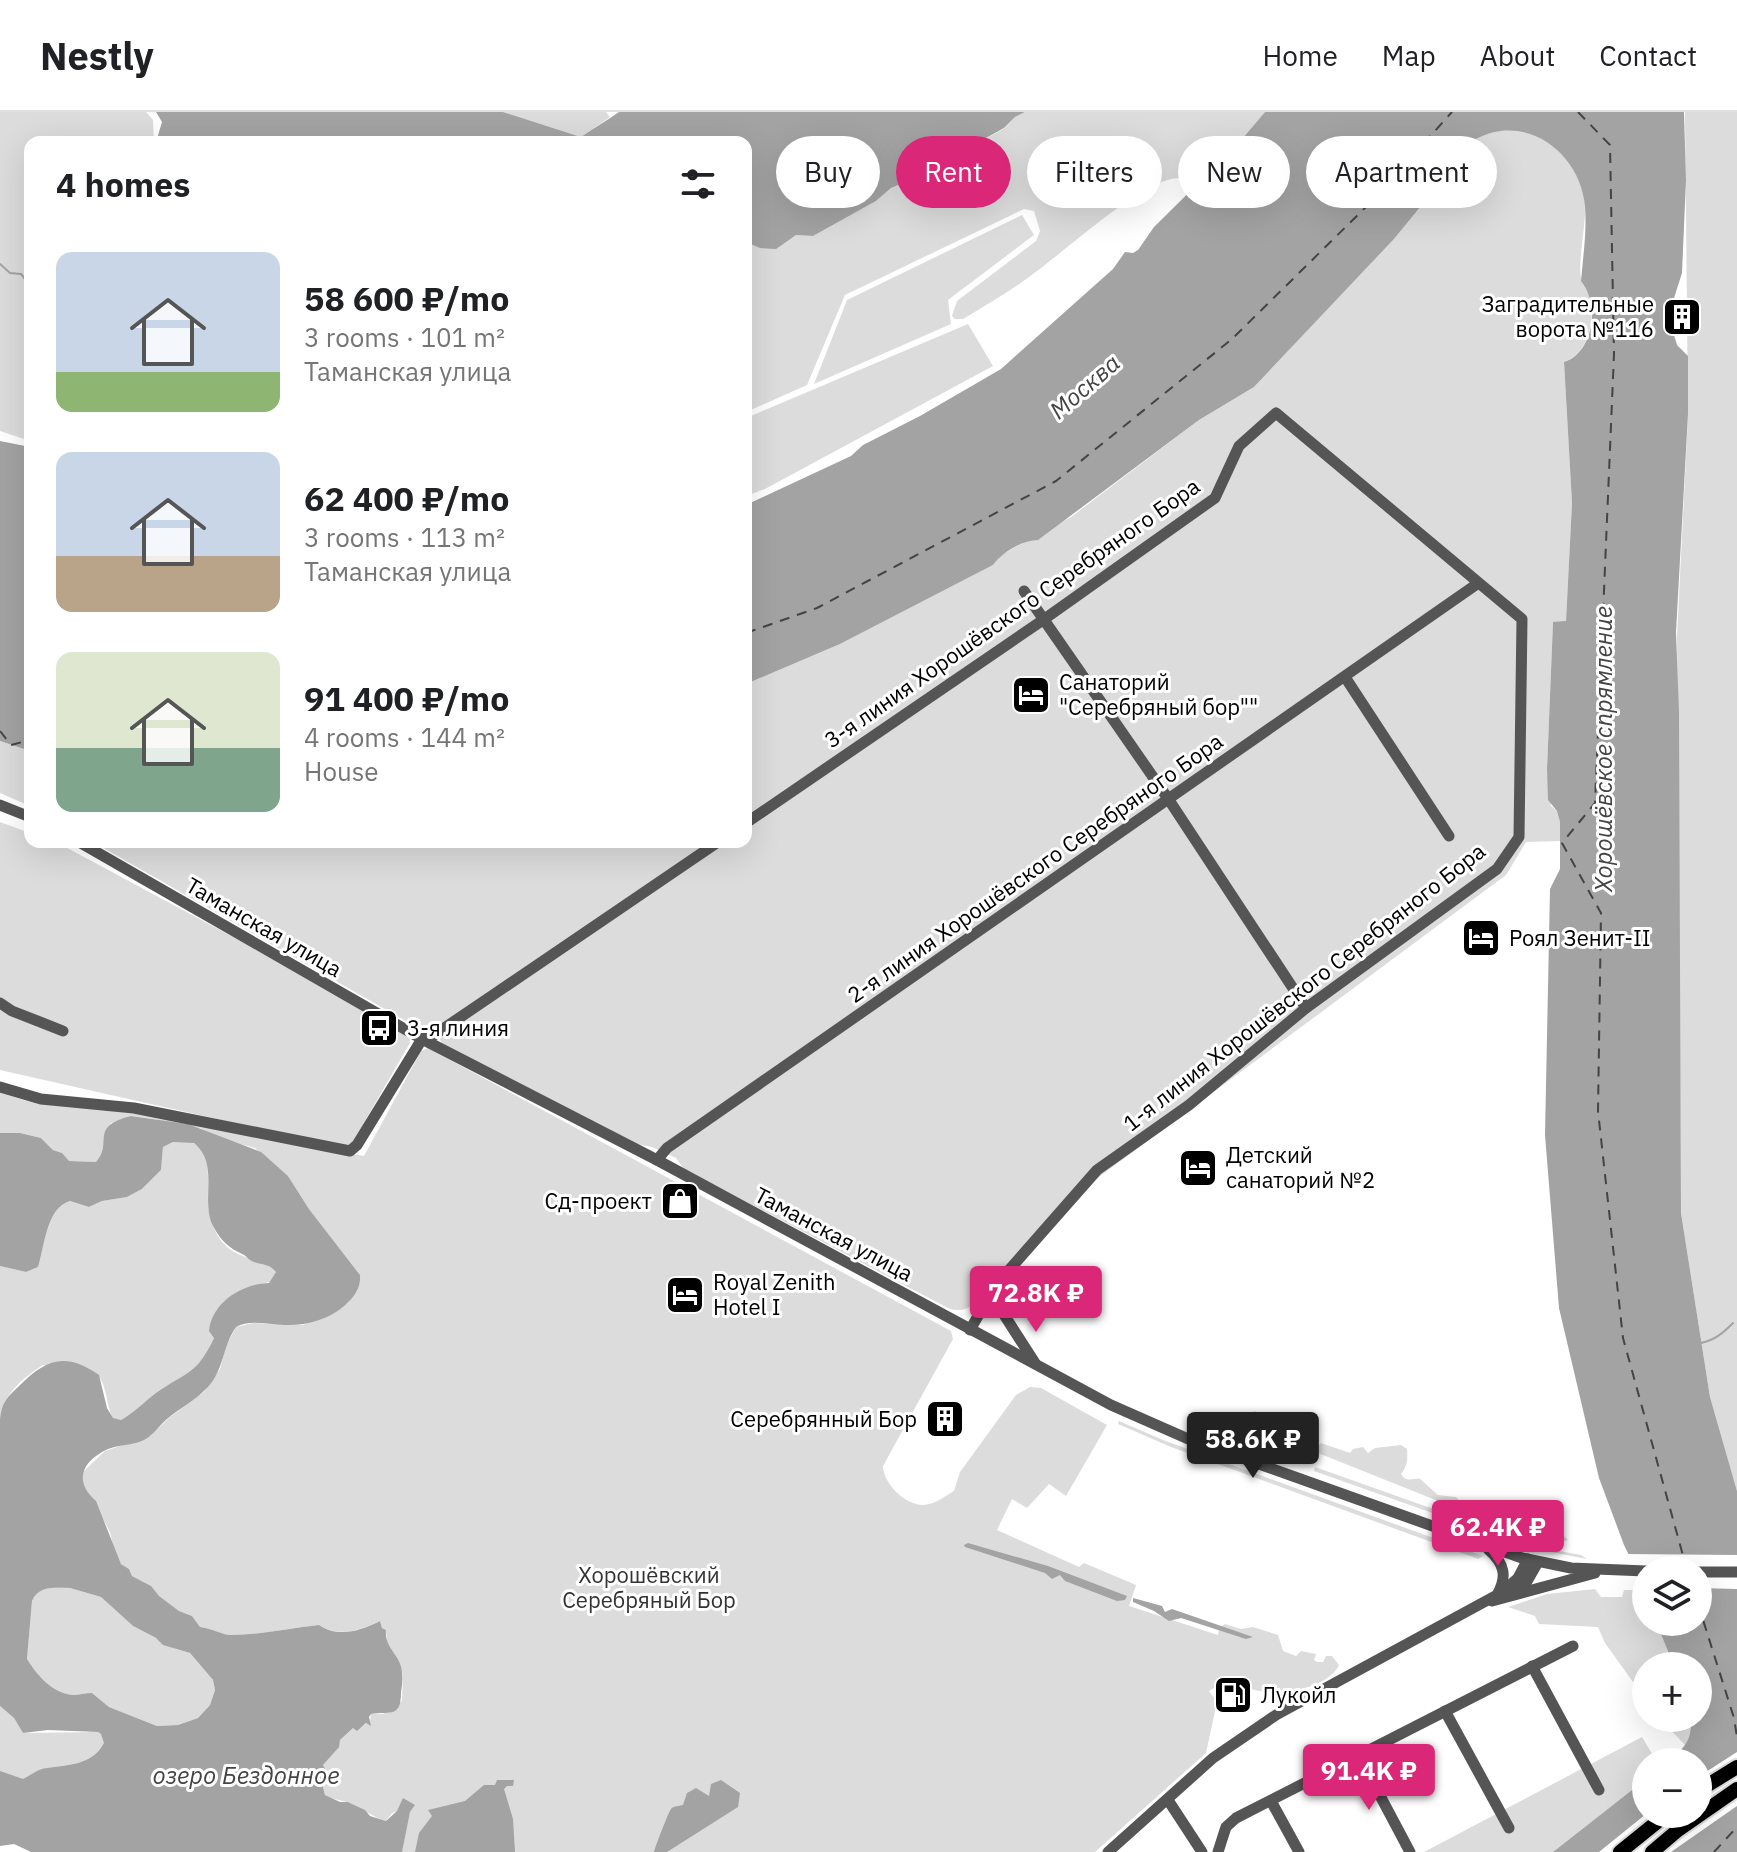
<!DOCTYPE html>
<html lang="en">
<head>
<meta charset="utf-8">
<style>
	body { margin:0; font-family:"IBM Plex Sans",sans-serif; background:#f2f2f2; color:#202124; height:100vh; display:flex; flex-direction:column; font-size:30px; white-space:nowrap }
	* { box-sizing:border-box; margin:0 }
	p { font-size:26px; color:#757577 }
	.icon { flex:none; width:44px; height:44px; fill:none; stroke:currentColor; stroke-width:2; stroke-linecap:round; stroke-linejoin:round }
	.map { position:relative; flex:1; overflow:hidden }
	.sheet { position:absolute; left:24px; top:24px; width:728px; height:712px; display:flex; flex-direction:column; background:#fff; border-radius:16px; box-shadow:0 8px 32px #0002 }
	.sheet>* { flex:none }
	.top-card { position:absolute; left:776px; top:24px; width:760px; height:72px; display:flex; gap:16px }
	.buttons { position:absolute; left:1632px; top:1444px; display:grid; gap:16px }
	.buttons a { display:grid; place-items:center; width:80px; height:80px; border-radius:50%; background:#fff; box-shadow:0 8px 32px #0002; font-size:40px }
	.price { position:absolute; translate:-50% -68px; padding:0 18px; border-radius:8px; background:#db2777; color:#fff; font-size:26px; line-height:52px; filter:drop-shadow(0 2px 4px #0008) }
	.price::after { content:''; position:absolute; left:50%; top:48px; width:24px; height:18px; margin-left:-12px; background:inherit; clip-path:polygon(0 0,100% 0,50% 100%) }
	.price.active { background:#222; color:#fff }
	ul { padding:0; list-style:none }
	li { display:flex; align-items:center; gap:24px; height:200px; padding:0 32px }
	li span { display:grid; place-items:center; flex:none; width:224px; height:160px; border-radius:16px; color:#555 }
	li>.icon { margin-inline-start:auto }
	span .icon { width:96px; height:96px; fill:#fffc; stroke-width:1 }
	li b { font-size:34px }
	h2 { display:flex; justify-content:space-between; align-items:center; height:96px; padding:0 32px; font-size:34px }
	.tag { padding:0 28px; border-radius:36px; background:#fff; box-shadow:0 8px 32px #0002; font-size:28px; line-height:72px }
	.tag.active { background:#db2777; color:#fff }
	header { display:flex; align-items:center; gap:48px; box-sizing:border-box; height:112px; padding:0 40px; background:#fff; border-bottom:2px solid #e0e0e0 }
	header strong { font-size:38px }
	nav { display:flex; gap:44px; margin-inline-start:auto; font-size:28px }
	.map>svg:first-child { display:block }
</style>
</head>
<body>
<header>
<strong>Nestly</strong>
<nav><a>Home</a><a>Map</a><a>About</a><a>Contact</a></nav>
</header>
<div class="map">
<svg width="1737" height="1740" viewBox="0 0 1737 1740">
	<rect width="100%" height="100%" fill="#fff"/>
	<g fill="#dcdcdc">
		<path d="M0,0H146L153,8L154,30H30V329L0,319Z"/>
		<path d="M503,0H606L610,5L581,25Z"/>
		<path d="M1025,0H1265L1236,34L1201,68L1194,73C1187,68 1180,65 1171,67C1136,75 1068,136 1037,159C1014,177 988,192 963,207H955L952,204L957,189L1036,129L1040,119L1034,99L1024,97L845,183L807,273L746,300V130C767,138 778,135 796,123L813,124L876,89L891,76L959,48L968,37L1005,16L1015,5Z"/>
		<path d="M1685,0H1737V1379L1710,1285L1681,1101L1677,524L1688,304Z"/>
		<path d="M1510,17C1552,17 1585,57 1585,99C1585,118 1578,150 1581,166C1582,171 1587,177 1589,182C1595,208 1590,240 1564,250L1572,391L1566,510H1553L1547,657L1551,694L1557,699L1560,710V729L1526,730L1506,763L1099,1065L1003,1170L996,1167C983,1183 971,1205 948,1196L684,1057L676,1046L652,1035L636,1032L442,931L433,916L411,912L93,730H746V572L840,532L993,453L999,444L1071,405L1199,308L1254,275L1394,127L1476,27L1484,22Z"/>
		<path d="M1022,103L1034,123L948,188L951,212L814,272L847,188Z"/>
		<path d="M968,212L993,254L765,377L746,384V306Z"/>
		<path d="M0,629L30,639V694L0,681Z"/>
		<path d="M0,710L30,721V730H56L410,920V931L351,1033L346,1036L0,958Z"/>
		<path d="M428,936L951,1219L953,1227L883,1354C883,1371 905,1393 923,1393C934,1393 945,1384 954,1379L960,1360L1016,1283L1030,1275L1041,1276L1107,1313L1066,1384L1049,1372L1027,1396L1012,1387L997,1418L1079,1455L1084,1451L1136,1473L1129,1494L1218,1523L1219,1516L1225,1512L1241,1517L1253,1515L1278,1523L1283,1539L1296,1544L1301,1539L1316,1542L1314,1548L1317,1550H1323L1326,1544H1332L1339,1553C1325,1582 1253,1590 1231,1566L1209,1579L1217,1590L1206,1641L1095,1740H400L410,1700L415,1693L392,1701L386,1709C372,1705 363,1696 350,1691C342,1688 334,1688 325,1683L323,1675L327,1660L323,1653L340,1628L353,1616L357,1618L370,1609L371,1602H383L402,1589L403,1562L387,1531L386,1518L382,1516L380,1509C360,1518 339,1526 319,1513C289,1516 260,1523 231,1523C222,1523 211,1516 200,1515L192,1504L179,1499L158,1484L150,1474L132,1464L129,1457L121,1452L114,1438L110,1420L91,1385L84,1378L81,1367L83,1360L105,1339L150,1324L170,1305L204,1280L220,1257L226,1234L236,1215L253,1211L303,1213L348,1191L357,1179L360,1163L309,1097L288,1064L255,1036L219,1026L200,1016L155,1007L131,1004L111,1011C103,1023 105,1041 96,1050L68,1049L62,1041L53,1038L41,1026L20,1021H0V981L27,989L108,996L364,1044L421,939Z"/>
		<path d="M188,1029C214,1036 207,1070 208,1090C208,1103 214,1121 223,1131C237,1146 257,1147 274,1156L276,1160L272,1169L255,1174L216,1198L214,1226L205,1244L193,1260L165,1275L127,1305L121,1308L113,1307C105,1291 108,1269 93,1259L43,1253C24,1265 2,1283 0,1307V1154L26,1160L38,1155C45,1134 46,1096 70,1089L89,1095L102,1089L127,1085L142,1077L161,1058L163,1035L173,1030Z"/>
		<path d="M1254,1299L1301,1319L1317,1324L1311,1334L1305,1335L1266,1313V1320L1292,1330L1296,1336C1277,1332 1269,1324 1249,1327L1245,1324V1319L1250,1317L1256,1310L1252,1302Z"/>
		<path d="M1119,1309L1163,1328L1483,1444L1478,1447L1171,1335L1118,1312Z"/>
		<path d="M1321,1331L1350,1341L1353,1337L1363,1335L1368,1341L1375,1336L1401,1333L1407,1337C1408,1347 1407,1355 1401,1362C1406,1371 1413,1366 1420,1367L1438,1383L1456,1385L1466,1396L1542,1415L1555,1416L1568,1428L1559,1430L1493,1411L1318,1341L1316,1336Z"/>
		<path d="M1315,1355L1543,1436L1581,1443L1587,1447L1531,1436L1314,1359Z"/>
		<path d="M70,1476L101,1485L133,1514L176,1537L190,1541L213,1568L215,1578L210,1593L198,1606L178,1613L157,1614L109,1595L92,1581C85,1581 79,1583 72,1583C51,1580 38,1564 27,1547L32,1489C39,1473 55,1476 70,1476Z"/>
		<path d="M1595,1477L1601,1485H1622L1624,1478H1646V1510H1656L1674,1554H1646V1588L1605,1531L1598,1515L1539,1512L1535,1504L1508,1495L1547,1482Z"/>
		<path d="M0,1594L14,1606L23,1621L98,1620L101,1622L107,1634L96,1650L24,1670L0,1659Z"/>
		<path d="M1659,1606H1691L1692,1620L1687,1635Z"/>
		<path d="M1642,1625L1657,1650H1646V1667L1553,1740H1424Z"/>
	</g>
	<g fill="#a3a3a3" fill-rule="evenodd">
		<path d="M156,0H503L581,25C594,16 606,9 619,0H1025L1015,5L1004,16L968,36L959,48L891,76L876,89L813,124L796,123L776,137L760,136L746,130V30H156L162,10Z"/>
		<path d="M1265,0H1684L1686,68L1682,161L1674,186V223L1677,233L1688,244V302L1676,520L1679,600L1681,1101L1710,1285L1737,1379V1740H1553L1646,1667V1702H1698V1650H1667C1685,1636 1692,1629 1691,1606H1698V1554H1674L1656,1510H1698V1458H1646V1478L1624,1433L1599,1366L1559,1196L1545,1023L1550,777L1560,757V710L1557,699L1548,688L1547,657L1553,510L1566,509L1572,391L1564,250C1594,240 1600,192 1581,169C1583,145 1587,119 1585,95C1581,42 1527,0 1476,27L1394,127L1254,275L1199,308L1038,428C1023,428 1002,440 993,453L840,532L746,572V393L851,344L863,333L920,304L1001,257L1113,157L1125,140L1133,141L1138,138L1154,115L1236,34Z"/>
		<path d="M0,329L30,335V639L0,629Z"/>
		<path d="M131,1004L188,1012L261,1040L288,1064L309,1097L360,1163C361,1176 354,1186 343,1195C327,1208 305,1214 285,1213C269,1213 250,1207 236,1215C222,1235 224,1259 207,1276C195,1289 180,1296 167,1307C161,1312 156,1319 150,1324C138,1334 121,1332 108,1337C82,1349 73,1369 96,1389L121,1452L129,1457L132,1464L151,1474L159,1484L179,1499L192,1504L200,1515C211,1516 223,1523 231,1523C260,1523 289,1516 319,1513C338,1526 360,1519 380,1509L382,1516L386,1518C384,1536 401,1543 402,1560C403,1566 402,1574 401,1580C401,1606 391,1599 371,1602L369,1605L371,1614L366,1611L357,1619L353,1616L340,1628L339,1635L323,1653L327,1660L323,1675L325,1683L340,1690H348L365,1698L370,1704L386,1709L397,1699L403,1686L415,1693L410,1700L402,1740H31L14,1732L0,1734V1659L23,1667C31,1663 38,1657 47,1656C68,1653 93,1653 104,1631L101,1622L98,1620L48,1618L23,1621L14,1606L0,1594V1307C2,1291 6,1286 18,1275C45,1248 64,1239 99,1263L107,1296L113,1306L121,1308C134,1301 144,1290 156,1281C187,1259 196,1264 214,1226L209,1219C212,1190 242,1172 269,1171L276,1160C270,1152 263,1153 254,1150C250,1149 247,1145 244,1143C229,1136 221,1129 213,1114C200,1088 220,1052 194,1031L173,1030L163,1035L161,1058L142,1077L127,1085L102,1089L89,1095L70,1089C46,1096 45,1134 38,1155L26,1160L0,1154V1021H20L41,1026L53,1038L62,1041L69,1049L96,1050C114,1030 88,1015 131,1004ZM70,1476L101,1485L133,1514L156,1526L163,1533L190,1541L213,1568L215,1578L210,1593L198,1606L178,1613L157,1614L109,1595L92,1581C85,1581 79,1583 72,1583C51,1580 38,1564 27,1547L32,1489C39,1473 55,1476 70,1476Z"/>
		<path d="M968,1431L1048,1454L1127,1484L1125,1488L1117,1489L1065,1469L1060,1463L1052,1467L1045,1461L965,1435L964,1433Z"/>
		<path d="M1133,1486L1162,1494L1165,1500L1172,1497L1253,1525L1246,1527L1181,1506L1169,1509L1154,1499L1133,1490Z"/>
		<path d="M497,1668H514L513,1674H507L504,1677L513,1707L515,1740H415L419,1721L432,1704L428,1698L465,1689L484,1673H495Z"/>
		<path d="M721,1668L740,1681L738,1695L667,1740H654C655,1735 669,1699 671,1697C673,1694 679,1694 683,1693L687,1681L696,1676L709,1684L711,1672Z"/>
	</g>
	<g fill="#fff">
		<path d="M1624,1442L1737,1443V1477L1698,1476V1458H1646V1476H1640Z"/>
		<path d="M1737,1640V1694L1671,1740H1599L1646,1702H1698V1665Z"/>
	</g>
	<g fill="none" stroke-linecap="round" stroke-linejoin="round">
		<g stroke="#a3a3a3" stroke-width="2">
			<path d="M0,152L10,161L21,162L30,173"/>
			<path d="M1701,1231C1715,1228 1723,1221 1733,1211"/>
		</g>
		<g stroke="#444" stroke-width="2" stroke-dasharray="10 8" stroke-linecap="butt">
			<path d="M1578,0L1610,33L1614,242L1595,691L1562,731L1601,801L1598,999L1623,1226L1687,1458"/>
			<path d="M746,521L817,496L1056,369L1232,227L1370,91L1452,0"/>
			<path d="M0,619L11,633L30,628"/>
			<path d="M1698,1492L1734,1606L1737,1625"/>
			<path d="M1714,1740L1737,1715"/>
		</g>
		<g stroke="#dbdbdb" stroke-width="18">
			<g id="major">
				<path d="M1698,1679L1737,1655"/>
				<path d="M1620,1740L1667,1702"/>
				<path d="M1652,1740L1678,1718L1737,1677"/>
			</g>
		</g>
		<g stroke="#555" stroke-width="11">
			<path d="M1024,479L1169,688L1306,896"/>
			<path d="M1345,565L1449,724"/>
			<path d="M0,693L30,705"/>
			<path d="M746,711L1043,508L1215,386L1239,334L1276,301L1522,507L1519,725L1497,757L1306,896L1189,993L1097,1058L995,1174L970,1218"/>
			<path d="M79,730L422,927L657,1048L1111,1293L1186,1326L1522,1446L1571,1456L1646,1459"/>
			<path d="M0,891L12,899L63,919"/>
			<path d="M0,975L41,987L134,996L350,1039L357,1033L422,927L434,923L493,883L718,730"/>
			<path d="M657,1048L667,1036L1477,472"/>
			<path d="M995,1174L1001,1198L1035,1251"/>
			<path d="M1698,1460H1737"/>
			<path d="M1514,1480L1526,1471L1538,1450"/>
			<path d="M1501,1481L1518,1466L1528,1447"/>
			<path d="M1492,1489L1595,1461"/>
			<path d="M1532,1554L1599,1678"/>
			<path d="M1445,1599L1509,1716"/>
			<path d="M1359,1644L1410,1740"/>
			<path d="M1168,1688L1202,1740"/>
			<path d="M1271,1689L1299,1740"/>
			<path d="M1108,1740L1213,1646L1276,1603L1497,1483C1508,1464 1504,1451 1488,1437"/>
			<path d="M1218,1740L1226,1715L1236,1706L1573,1534"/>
		</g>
		<use href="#major" stroke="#000" stroke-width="14"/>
	</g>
	<defs>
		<g id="building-square" transform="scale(2)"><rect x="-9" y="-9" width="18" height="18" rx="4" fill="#000" stroke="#fff"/><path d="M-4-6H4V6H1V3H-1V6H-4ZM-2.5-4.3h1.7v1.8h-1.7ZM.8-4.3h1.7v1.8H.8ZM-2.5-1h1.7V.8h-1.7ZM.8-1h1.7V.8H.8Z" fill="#fff"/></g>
		<g id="hotel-square" transform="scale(2)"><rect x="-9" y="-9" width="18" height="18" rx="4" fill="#000" stroke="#fff"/><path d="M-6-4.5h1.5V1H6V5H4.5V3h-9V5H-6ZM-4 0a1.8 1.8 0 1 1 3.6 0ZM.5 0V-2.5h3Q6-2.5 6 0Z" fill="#fff"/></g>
		<g id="bus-square" transform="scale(2)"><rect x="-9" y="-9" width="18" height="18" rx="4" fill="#000" stroke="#fff"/><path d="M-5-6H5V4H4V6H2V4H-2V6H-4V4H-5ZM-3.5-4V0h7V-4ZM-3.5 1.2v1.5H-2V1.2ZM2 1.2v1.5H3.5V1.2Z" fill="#fff"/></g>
		<g id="shop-square" transform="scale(2)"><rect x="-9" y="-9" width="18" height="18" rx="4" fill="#000" stroke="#fff"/><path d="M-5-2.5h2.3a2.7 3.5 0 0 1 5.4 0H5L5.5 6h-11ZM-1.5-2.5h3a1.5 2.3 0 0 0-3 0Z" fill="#fff"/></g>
		<g id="fuel-square" transform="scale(2)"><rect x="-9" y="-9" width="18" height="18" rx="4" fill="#000" stroke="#fff"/><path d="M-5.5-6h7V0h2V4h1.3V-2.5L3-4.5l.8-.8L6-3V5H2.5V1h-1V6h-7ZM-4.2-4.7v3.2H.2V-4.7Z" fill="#fff"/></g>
	</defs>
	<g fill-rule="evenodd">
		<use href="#building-square" x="1682" y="205"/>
		<use href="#hotel-square" x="1031" y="583"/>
		<use href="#hotel-square" x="1481" y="826"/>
		<use href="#bus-square" x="379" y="916"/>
		<use href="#hotel-square" x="1198" y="1056"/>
		<use href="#shop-square" x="680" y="1089"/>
		<use href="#hotel-square" x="685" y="1183"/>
		<use href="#building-square" x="945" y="1307"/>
		<use href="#fuel-square" x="1233" y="1583"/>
	</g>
	<g text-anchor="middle" stroke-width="6" stroke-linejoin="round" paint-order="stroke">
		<g font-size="22" fill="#000" stroke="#fff" text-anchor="start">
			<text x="1654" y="200" text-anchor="end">Заградительные<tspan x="1654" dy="25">ворота №116</tspan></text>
			<text x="1059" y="578">Санаторий<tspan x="1059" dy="25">"Серебряный бор""</tspan></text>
			<text x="1509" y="834">Роял Зенит-II</text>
			<text x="407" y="924">3-я линия</text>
			<text x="1226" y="1051">Детский<tspan x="1226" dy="25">санаторий №2</tspan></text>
			<text x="652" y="1097" text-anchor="end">Сд-проект</text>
			<text x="713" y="1178">Royal Zenith<tspan x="713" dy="25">Hotel I</tspan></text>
			<text x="917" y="1315" text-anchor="end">Серебрянный Бор</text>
			<text x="1261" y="1591">Лукойл</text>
		</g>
		<g font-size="22" fill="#000" stroke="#fff">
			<text transform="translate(1012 501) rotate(-35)" y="8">3-я линия Хорошёвского Серебряного Бора</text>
			<text transform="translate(1035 756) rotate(-35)" y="8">2-я линия Хорошёвского Серебряного Бора</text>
			<text transform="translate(264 815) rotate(30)" y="8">Таманская улица</text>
			<text transform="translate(1304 875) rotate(-38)" y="8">1-я линия Хорошёвского Серебряного Бора</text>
			<text transform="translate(834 1122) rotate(28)" y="8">Таманская улица</text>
		</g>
		<g font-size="22" fill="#333" stroke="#fff">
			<text x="649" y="1471">Хорошёвский<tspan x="649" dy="25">Серебряный Бор</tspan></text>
		</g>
		<g font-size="24" font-style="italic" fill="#444" stroke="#fff">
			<text transform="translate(1085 275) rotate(-41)" y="8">Москва</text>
			<text transform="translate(1604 637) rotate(-90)" y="8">Хорошёвское спрямление</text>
			<text x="246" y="1672">озеро Бездонное</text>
		</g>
	</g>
</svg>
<div class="buttons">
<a><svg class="icon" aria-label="layers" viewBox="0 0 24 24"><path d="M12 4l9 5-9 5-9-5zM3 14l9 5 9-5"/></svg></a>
<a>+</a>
<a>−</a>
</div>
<b class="price" style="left:1036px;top:1222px">72.8K ₽</b>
<b class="price active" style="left:1253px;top:1368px">58.6K ₽</b>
<b class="price" style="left:1498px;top:1456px">62.4K ₽</b>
<b class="price" style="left:1369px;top:1700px">91.4K ₽</b>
<div class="top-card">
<a class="tag">Buy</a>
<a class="tag active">Rent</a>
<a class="tag">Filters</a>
<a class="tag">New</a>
<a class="tag">Apartment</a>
</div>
<section class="sheet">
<h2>4 homes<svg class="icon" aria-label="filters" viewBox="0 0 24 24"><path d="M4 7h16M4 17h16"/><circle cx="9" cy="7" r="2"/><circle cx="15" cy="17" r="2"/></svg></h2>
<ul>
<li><span style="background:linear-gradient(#c9d6e8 75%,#8fb573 0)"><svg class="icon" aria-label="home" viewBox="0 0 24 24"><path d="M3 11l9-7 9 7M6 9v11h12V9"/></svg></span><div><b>58 600 ₽/mo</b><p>3 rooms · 101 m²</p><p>Таманская улица</p></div></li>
<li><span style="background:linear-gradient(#c9d6e8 65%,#b9a48a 0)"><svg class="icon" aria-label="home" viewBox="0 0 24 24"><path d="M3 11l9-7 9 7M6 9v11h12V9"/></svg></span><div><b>62 400 ₽/mo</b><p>3 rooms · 113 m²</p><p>Таманская улица</p></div></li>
<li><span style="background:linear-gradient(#dfe7d0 60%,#7fa58c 0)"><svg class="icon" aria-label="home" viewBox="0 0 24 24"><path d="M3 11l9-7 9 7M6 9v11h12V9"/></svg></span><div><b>91 400 ₽/mo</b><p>4 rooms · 144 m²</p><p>House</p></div></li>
</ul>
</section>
</div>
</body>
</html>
